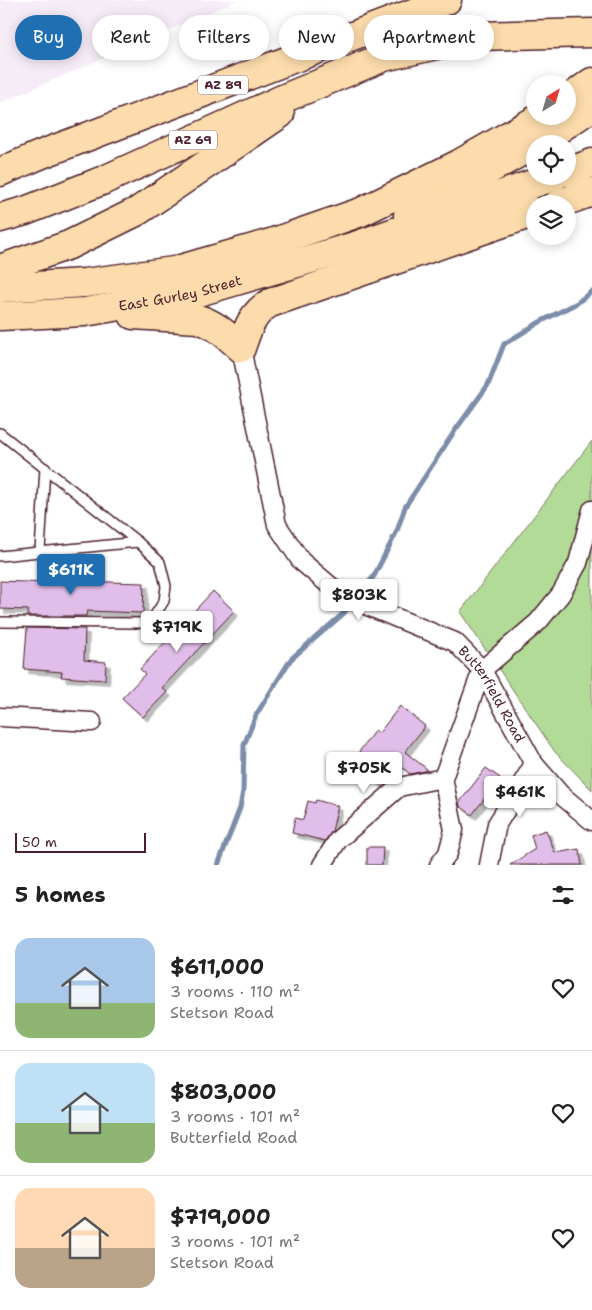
<!DOCTYPE html>
<html lang="en">
<head>
<meta charset="utf-8">
<style>
	body { margin:0; font-family:"Shantell Sans",sans-serif; background:#f6f6f6; color:#222; height:100vh; display:flex; flex-direction:column; font-size:19px; white-space:nowrap }
	* { box-sizing:border-box; margin:0 }
	p { font-size:16px; color:#767676 }
	.icon { flex:none; width:28px; height:28px; fill:none; stroke:currentColor; stroke-width:2; stroke-linecap:round; stroke-linejoin:round }
	.map { position:relative; height:865px; overflow:hidden }
	.panel { display:flex; flex-direction:column; background:#fff; flex:1 }
	.panel>* { flex:none }
	.banner { position:absolute; left:15px; top:15px; width:562px; height:45px; display:flex; gap:10px }
	.needle { width:32px; rotate:37deg }
	.buttons { position:absolute; left:526px; top:75px; display:grid; gap:10px }
	.buttons a { display:grid; place-items:center; width:50px; height:50px; border-radius:50%; background:#fff; box-shadow:0 2px 12px #0003; font-size:25px }
	.scale { position:absolute; left:15px; bottom:12px; width:131px; box-sizing:border-box; padding-left:5px; border:2px solid #4a1f2b; border-top:0; font-size:14px; line-height:18px; white-space:nowrap; color:#4a1f2b; -webkit-text-stroke:4px #fff; paint-order:stroke }
	.price { position:absolute; translate:-50% -42px; padding:0 11px; border-radius:5px; background:#fff; color:#222; font-size:16px; line-height:32px; filter:drop-shadow(0 1px 2px #0008) }
	.price::after { content:''; position:absolute; left:50%; top:30px; width:15px; height:11px; margin-left:-8px; background:inherit; clip-path:polygon(0 0,100% 0,50% 100%) }
	.price.on { background:#1f6fb2; color:#fff }
	ul { padding:0; list-style:none }
	li { display:flex; align-items:center; gap:15px; height:125px; padding:0 15px }
	li+li { border-top:1px solid #e0e0e0 }
	li span { display:grid; place-items:center; flex:none; width:140px; height:100px; border-radius:15px; color:#555 }
	li>.icon { margin-inline-start:auto }
	span .icon { width:60px; height:60px; fill:#fffc; stroke-width:1 }
	li b { font-size:21px }
	h2 { display:flex; justify-content:space-between; align-items:center; height:60px; padding:0 15px; font-size:21px }
	.chip { padding:0 18px; border-radius:22px; background:#fff; box-shadow:0 2px 12px #0003; font-size:18px; line-height:45px }
	.chip.on { background:#1f6fb2; color:#fff }
	.map>svg:first-child { display:block }
</style>
</head>
<body>
<div class="map">
<svg width="592" height="865" viewBox="0 0 592 865">
	<defs>
		<filter id="shadow"><feDropShadow dx="4.5" dy="4.5" stdDeviation="0" flood-color="#0004"/></filter>
	</defs>
	<rect width="100%" height="100%" fill="#fff"/>
	<filter id="ink" filterUnits="userSpaceOnUse"><feTurbulence type="fractalNoise" baseFrequency=".02" numOctaves="2"/><feDisplacementMap in="SourceGraphic" scale="10" xChannelSelector="R" yChannelSelector="G"/><feConvolveMatrix kernelMatrix="1 2 1 2 8 2 1 2 1" color-interpolation-filters="sRGB"/></filter>
	<g filter="url(#ink)">
		<path fill="#f6ecf8" d="M0,0H238L0,103Z"/>
		<path fill="#b2db97" stroke="#7e7d61" d="M592,441V790L555,752L460,612Z"/>
		<g fill="none" stroke-linecap="round" stroke-linejoin="round">
			<path stroke="#7c8da9" stroke-width="5" d="M218,865L240,808L243,791L244,745L256,715L291,659L344,613L374,576L397,531L405,507L454,432L488,385L504,344L540,322L577,303L592,291"/>
		</g>
		<g fill="#e0bee9" stroke="#4a1f2b" filter="url(#shadow)">
			<path d="M50,568L75,569V581L144,583L143,613L87,611L86,616H27L28,610L0,609V581L50,583Z"/>
			<path d="M213,591L234,611L162,688L167,692L143,717L122,698L145,674L140,669Z"/>
			<path d="M27,628L85,629L84,660L106,662L105,680L61,677L62,672L24,669Z"/>
			<path d="M400,706L425,726L405,752L427,769L425,771L410,774L396,762L379,784L351,763L375,730L379,733Z"/>
			<path d="M486,768L500,778L472,815L460,806L459,803Z"/>
			<path d="M316,800L338,806L332,831L325,841L292,833L295,818L303,820L308,801L315,803Z"/>
			<path d="M546,830L555,853L579,849L582,865H510L535,849L531,835Z"/>
			<path d="M367,847H383L382,865H367Z"/>
		</g>
		<g fill="none" stroke-linecap="round" stroke-linejoin="round">
			<g stroke="#4a1f2b" stroke-width="12">
				<g id="lane">
					<path d="M0,433L138,542L160,562L166,586L164,601L153,618L140,623L0,622"/>
					<path d="M40,551L45,468"/>
					<path d="M0,556L138,542"/>
				</g>
			</g>
			<g stroke="#4a1f2b" stroke-width="21">
				<g id="street">
					<path id="s1" d="M241,348L277,525L301,561L341,595L455,642L482,670L534,764L560,794L592,821"/>
					<path d="M0,717L92,722"/>
					<path d="M322,865L338,840L399,787L443,778"/>
					<path d="M439,865L448,853L454,830L443,778L482,670L538,622L561,594L578,563L592,510"/>
					<path d="M489,865L497,824L534,764"/>
				</g>
			</g>
			<g stroke="#4a1f2b" stroke-width="31">
				<g id="primary">
					<path d="M568,100L592,82"/>
					<path d="M536,144L592,107"/>
					<path d="M0,172L42,154L447,0"/>
					<path d="M568,172L592,163"/>
					<path d="M558,204L592,192"/>
					<path d="M408,215L535,144"/>
					<path d="M0,218L25,211L104,180L280,100L384,57L476,36L592,33"/>
					<path d="M0,269L69,245L138,211L280,114"/>
					<path d="M0,288L84,283L174,271L271,243L361,212L459,164L543,116"/>
					<path d="M133,315L198,319C216,324 227,336 241,348C247,330 252,313 270,303L535,212"/>
					<path id="s2" d="M0,316L85,312L195,293L355,246L555,176"/>
				</g>
			</g>
			<use href="#lane" stroke="#fff" stroke-width="9"/>
			<use href="#street" stroke="#fff" stroke-width="18"/>
			<use href="#primary" stroke="#fcdcac" stroke-width="28"/>
		</g>
	</g>
	<g text-anchor="middle" stroke-width="4" stroke-linejoin="round" paint-order="stroke">
		<g fill="#fff" stroke="#80626b" stroke-width="1">
			<rect x="198" y="75.5" width="50" height="19" rx="4"/>
			<rect x="169" y="130.5" width="48" height="19" rx="4"/>
		</g>
		<g font-size="12" font-weight="bold" fill="#4a1f2b">
			<text x="223" y="89">AZ 89</text>
			<text x="193" y="144">AZ 69</text>
		</g>
		<g font-size="14" fill="#4a1f2b" stroke="#fff">
			<text dy="5" stroke="none"><textPath href="#s2" startOffset="182">East Gurley Street</textPath></text>
			<text dy="5" stroke="none"><textPath href="#s1" startOffset="464">Butterfield Road</textPath></text>
		</g>
	</g>
</svg>
<div class="buttons">
<a><svg class="needle" viewBox="-14 -14 28 28"><path d="M0-13l5 13h-10z" fill="#e53935"/><path d="M0 13l5-13h-10z" fill="#767676"/></svg></a>
<a><svg class="icon" aria-label="locate" viewBox="0 0 24 24"><circle cx="12" cy="12" r="6"/><path d="M12 2v4M12 18v4M2 12h4M18 12h4"/></svg></a>
<a><svg class="icon" aria-label="layers" viewBox="0 0 24 24"><path d="M12 4l9 5-9 5-9-5zM3 14l9 5 9-5"/></svg></a>
</div>
<div class="scale">50 m</div>
<b class="price on" style="left:71px;top:596px">$611K</b>
<b class="price" style="left:359px;top:621px">$803K</b>
<b class="price" style="left:177px;top:653px">$719K</b>
<b class="price" style="left:364px;top:794px">$705K</b>
<b class="price" style="left:520px;top:818px">$461K</b>
<div class="banner">
<a class="chip on">Buy</a>
<a class="chip">Rent</a>
<a class="chip">Filters</a>
<a class="chip">New</a>
<a class="chip">Apartment</a>
</div>
</div>
<section class="panel">
<h2>5 homes<svg class="icon" aria-label="filters" viewBox="0 0 24 24"><path d="M4 7h16M4 17h16"/><circle cx="9" cy="7" r="2"/><circle cx="15" cy="17" r="2"/></svg></h2>
<ul>
<li><span style="background:linear-gradient(#a9c7e8 65%,#8fb573 0)"><svg class="icon" aria-label="home" viewBox="0 0 24 24"><path d="M3 11l9-7 9 7M6 9v11h12V9"/></svg></span><div><b>$611,000</b><p>3 rooms · 110 m²</p><p>Stetson Road</p></div><svg class="icon" aria-label="heart" viewBox="0 0 24 24"><path d="M12 20l-8-8c-3-5 5-10 8-4 3-6 11-1 8 4z"/></svg></li>
<li><span style="background:linear-gradient(#bfe0f5 60%,#8fb573 0)"><svg class="icon" aria-label="home" viewBox="0 0 24 24"><path d="M3 11l9-7 9 7M6 9v11h12V9"/></svg></span><div><b>$803,000</b><p>3 rooms · 101 m²</p><p>Butterfield Road</p></div><svg class="icon" aria-label="heart" viewBox="0 0 24 24"><path d="M12 20l-8-8c-3-5 5-10 8-4 3-6 11-1 8 4z"/></svg></li>
<li><span style="background:linear-gradient(#ffd9b3 60%,#b9a48a 0)"><svg class="icon" aria-label="home" viewBox="0 0 24 24"><path d="M3 11l9-7 9 7M6 9v11h12V9"/></svg></span><div><b>$719,000</b><p>3 rooms · 101 m²</p><p>Stetson Road</p></div><svg class="icon" aria-label="heart" viewBox="0 0 24 24"><path d="M12 20l-8-8c-3-5 5-10 8-4 3-6 11-1 8 4z"/></svg></li>
</ul>
</section>
</body>
</html>
